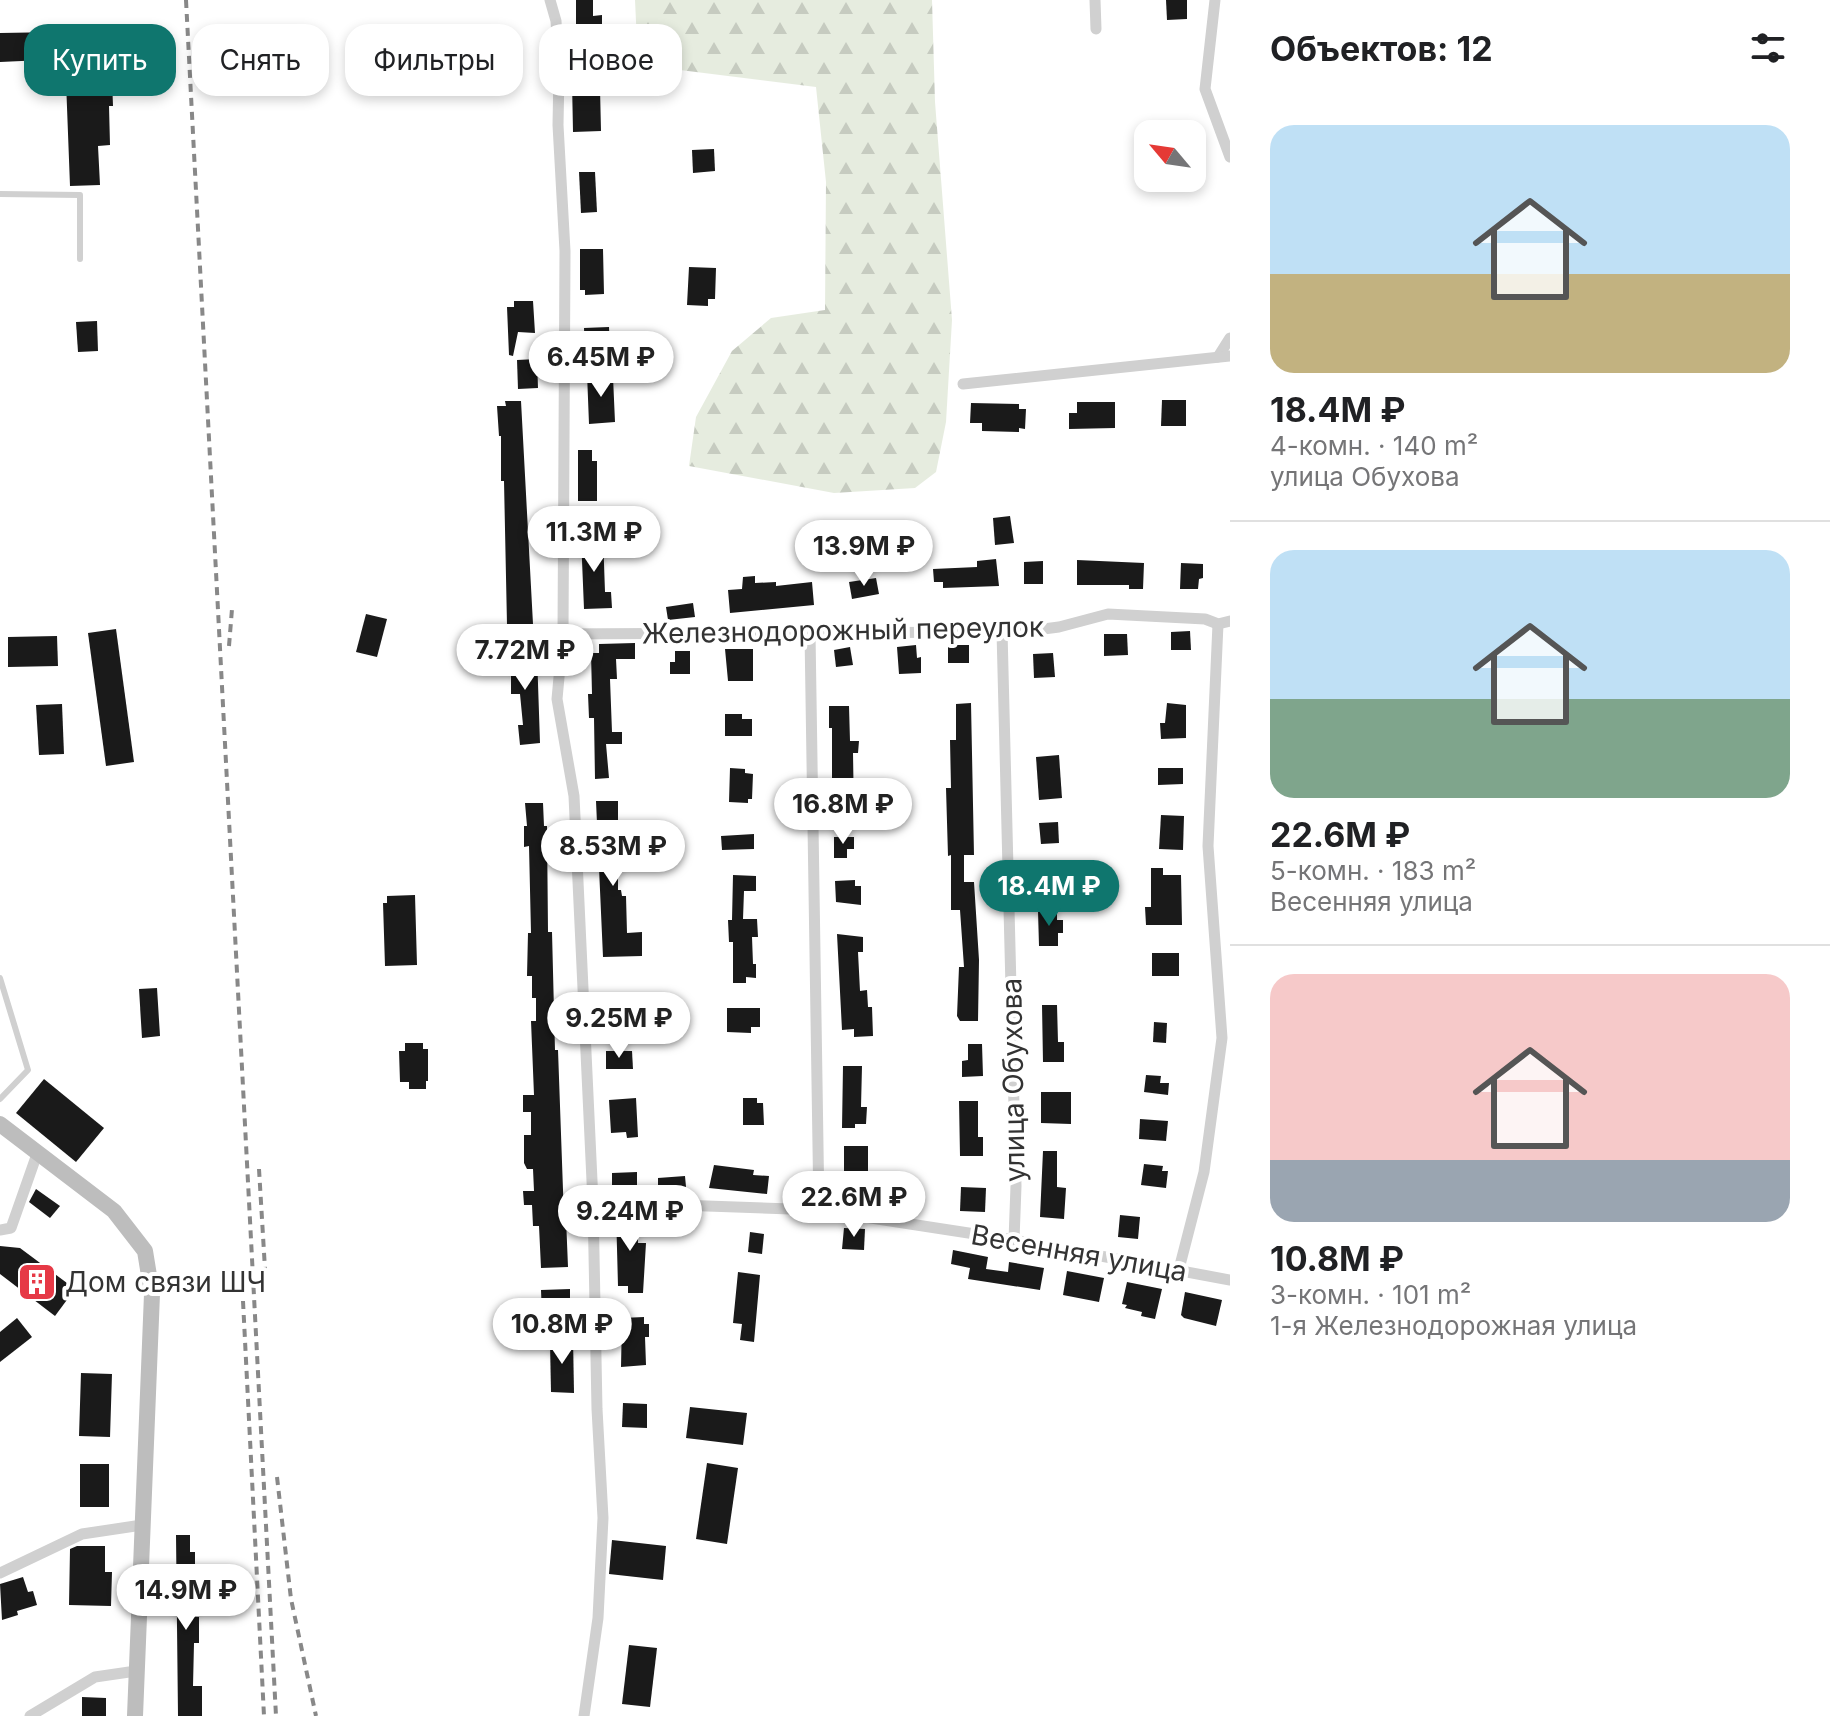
<!DOCTYPE html>
<html lang="ru">
<head>
<meta charset="utf-8">
<style>
	body { margin:0; font-family:Inter,sans-serif; background:#f2f2f2; color:#202124; height:100vh; display:flex; flex-direction:column; font-size:30px; white-space:nowrap }
	* { box-sizing:border-box; margin:0 }
	p { font-size:26px; color:#757577 }
	.icon { flex:none; width:44px; height:44px; fill:none; stroke:currentColor; stroke-width:2; stroke-linecap:round; stroke-linejoin:round }
	.map { position:relative; flex:1; overflow:hidden }
	.drawer { display:flex; flex-direction:column; background:#fff; width:600px }
	.drawer>* { flex:none }
	.hud { position:absolute; left:24px; top:24px; width:760px; height:72px; display:flex; gap:16px }
	.needle { width:52px; rotate:299deg }
	.buttons { position:absolute; left:1134px; top:120px; display:grid; gap:16px }
	.buttons a { display:grid; place-items:center; width:72px; height:72px; border-radius:16px; background:#fff; box-shadow:0 4px 12px #0003; font-size:40px }
	.price { position:absolute; translate:-50% -68px; padding:0 18px; border-radius:28px; background:#fff; color:#222; font-size:26px; line-height:52px; filter:drop-shadow(0 2px 4px #0008) }
	.price::after { content:''; position:absolute; left:50%; top:48px; width:24px; height:18px; margin-left:-12px; background:inherit; clip-path:polygon(0 0,100% 0,50% 100%) }
	.price.selected { background:#0f766e; color:#fff }
	ul { padding:0; list-style:none }
	li { display:grid; align-content:center; gap:16px; height:424px; padding:0 40px }
	li+li { border-top:2px solid #e0e0e0 }
	li span { display:grid; place-items:center; height:248px; border-radius:24px; color:#555 }
	li>.icon { margin-inline-start:auto }
	span .icon { width:144px; height:144px; fill:#fffc; stroke-width:1 }
	li b { font-size:34px }
	h2 { display:flex; justify-content:space-between; align-items:center; height:96px; padding:0 40px; font-size:34px }
	.chip { padding:0 28px; border-radius:24px; background:#fff; box-shadow:0 4px 12px #0003; font-size:28px; line-height:72px }
	.chip.selected { background:#0f766e; color:#fff }
	main { display:flex; flex:1; min-height:0 }
	.map>svg:first-child { display:block }
</style>
</head>
<body>
<main>
<div class="map">
<svg width="1230" height="1716" viewBox="0 0 1230 1716">
	<defs>
		<pattern id="forest-firs" width="22" height="20" patternUnits="userSpaceOnUse" patternTransform="scale(2)"><rect width="22" height="20" fill="#e6ecdf"/><path d="M5 1l3.5 6h-7zM16 11l3.5 6h-7z" fill="#c6cbc0"/></pattern>
	</defs>
	<rect width="100%" height="100%" fill="#fff"/>
	<path fill="url(#forest-firs)" d="M635,0H932L935,102L952,320L946,422L936,472L915,488L834,493L689,466L696,417L732,351L771,318L825,310L826,182L816,87L664,68L637,43Z"/>
	<g fill="#1a1a1a">
		<path d="M576,0H593V16L602,15V31H576Z"/>
		<path d="M1166,0H1187V19L1167,20Z"/>
		<path d="M86,28L87,58L0,62V33L59,32V29Z"/>
		<path d="M112,79L113,106H109L110,145L98,146L100,185L70,186L66,81Z"/>
		<path d="M595,80V88H600L601,131L573,132L572,81Z"/>
		<path d="M714,149L715,171L693,173L692,150Z"/>
		<path d="M579,172H595L597,212L581,213Z"/>
		<path d="M580,249H603L604,294L585,295V290H580Z"/>
		<path d="M689,267L716,268L715,299H708V306L687,305Z"/>
		<path d="M514,301H533L535,333L518,332L513,356L509,355L507,307H514Z"/>
		<path d="M97,321L98,351L78,352L76,322Z"/>
		<path d="M609,327L610,350L585,351L584,328Z"/>
		<path d="M537,359L538,388L518,389L517,360Z"/>
		<path d="M600,372L601,378L613,377L615,422L589,424L587,373Z"/>
		<path d="M1162,400H1186V426H1161Z"/>
		<path d="M505,401H521L533,624L507,625L504,481H501V436H499L497,406H506Z"/>
		<path d="M1077,402H1115V428L1069,429V413H1077Z"/>
		<path d="M971,403L1019,404V409H1026L1025,429L1019,428V432L982,431V423H970Z"/>
		<path d="M578,450H592V461H597V501H578Z"/>
		<path d="M1010,516L1014,543L995,545L993,518Z"/>
		<path d="M603,535L605,592H611L612,608L584,609L581,536Z"/>
		<path d="M996,559L999,586L943,588V582H934L933,569L977,567V561Z"/>
		<path d="M1077,560L1144,563L1143,589H1129V585H1077Z"/>
		<path d="M1043,561V584H1024V562Z"/>
		<path d="M1181,563L1203,564V578L1199,579L1198,589H1180Z"/>
		<path d="M755,576V583L776,582V586L812,582L814,605L730,613L728,590L742,589L743,577Z"/>
		<path d="M876,578L879,594L852,599L849,582Z"/>
		<path d="M693,603L695,617L668,620L666,607Z"/>
		<path d="M366,614L387,619L377,657L356,652Z"/>
		<path d="M116,629L134,762L106,766L88,633Z"/>
		<path d="M1190,631L1191,650H1171V632Z"/>
		<path d="M1104,634H1127L1128,655L1104,656Z"/>
		<path d="M57,636L58,666L8,667V637Z"/>
		<path d="M635,643V659H616L617,679H610L612,732H622V744H606L609,778L595,779L594,718H589L588,694H592L591,653H599V644Z"/>
		<path d="M916,645L917,658L921,657V673L899,674L897,647Z"/>
		<rect x="948" y="645" width="21" height="18"/>
		<path d="M850,647L853,665L836,667L834,650Z"/>
		<path d="M521,648V654H537L540,743L520,745L518,725H523L520,694H511V663H502V649Z"/>
		<path d="M725,649H753V681H728Z"/>
		<path d="M675,651H690V674H670V662H675Z"/>
		<path d="M1053,653L1055,677L1034,678L1033,654Z"/>
		<path d="M971,703L974,855H964V882H974L979,960L978,1021H960L957,1016L959,967H964L960,910H951V855L948,856L946,788H951L950,740H956V704Z"/>
		<path d="M1167,703L1186,705V738L1161,739L1160,723H1165Z"/>
		<path d="M62,704L64,754L39,755L36,705Z"/>
		<path d="M829,706H849L850,741H859L858,753H853L854,815L838,816V812H832V728H829Z"/>
		<path d="M725,714H742V719H752V736H725Z"/>
		<path d="M1059,755L1062,798L1039,800L1036,757Z"/>
		<path d="M730,768L745,769V773L753,774L752,799H748V803L729,802Z"/>
		<path d="M1158,768H1183V784L1158,785Z"/>
		<path d="M596,801H618V890H621L622,896H626L627,933L642,932V956L603,957Z"/>
		<path d="M525,803H543L544,826H547L548,932H552L555,1050H558L564,1218H566L568,1267L541,1268L539,1226H533L532,1205H524L523,1191H534L533,1169H527L524,1163V1135H531V1112H523V1095H534L531,1021H536V998H532V976H527L528,933H531L529,846L524,847V826H527Z"/>
		<path d="M1161,815L1184,816L1183,850L1159,849Z"/>
		<path d="M1058,822L1059,843L1041,844L1039,823Z"/>
		<path d="M754,834V849L722,850L721,836Z"/>
		<path d="M834,837H854V849H847V858H834Z"/>
		<path d="M1151,868H1163V875H1181L1182,925H1146L1145,907H1151Z"/>
		<path d="M733,875L756,876V891H744L743,919H757L758,937H752L753,964H756V978L746,977V983H733V942H729L728,920H732Z"/>
		<path d="M855,880V886H861V905L836,902L835,881Z"/>
		<path d="M415,895L417,965L385,966L383,903H387V896Z"/>
		<path d="M1038,911H1057V920H1063V933H1058V946H1039Z"/>
		<path d="M837,934L863,937V952H858L860,991L867,990L868,1007H872L873,1036L854,1037V1029L842,1030Z"/>
		<rect x="1152" y="953" width="27" height="23"/>
		<path d="M157,988L160,1036L142,1038L139,989Z"/>
		<path d="M1042,1005H1057L1058,1042H1064V1062H1043Z"/>
		<path d="M604,1007H631V1029H612L611,1025H604Z"/>
		<path d="M727,1008H760V1027H751V1033L727,1032Z"/>
		<path d="M1154,1022L1167,1023L1166,1043L1153,1042Z"/>
		<path d="M405,1043H423V1049H428V1081H426V1089H409V1082H400L399,1051H405Z"/>
		<path d="M968,1044H982L983,1076L962,1077V1061L968,1060Z"/>
		<path d="M606,1051H632L633,1069H606Z"/>
		<path d="M843,1066H862L861,1107H867L866,1124H855V1128H842Z"/>
		<path d="M1146,1075L1161,1076L1160,1083H1169L1168,1095L1144,1092Z"/>
		<path d="M44,1079L104,1128L76,1162L16,1113Z"/>
		<path d="M1041,1092H1071V1124L1041,1123Z"/>
		<path d="M636,1098L638,1137L627,1138L626,1132L611,1133L609,1100Z"/>
		<path d="M743,1098H757V1103H763L764,1125H743Z"/>
		<path d="M959,1101H978V1137H983V1156H960Z"/>
		<path d="M1140,1119L1168,1121L1166,1141L1139,1139Z"/>
		<path d="M844,1146H868V1171H863L862,1194H841V1183H844Z"/>
		<path d="M1043,1151H1057V1187L1066,1188L1064,1219L1040,1217Z"/>
		<path d="M1144,1164L1163,1166L1162,1171H1168L1166,1188L1141,1185Z"/>
		<path d="M714,1165L754,1170L753,1175L769,1176L767,1194L709,1188Z"/>
		<path d="M637,1172V1187H612V1173Z"/>
		<path d="M685,1176L686,1187L658,1189V1178Z"/>
		<path d="M961,1187L986,1188L985,1212L960,1211Z"/>
		<path d="M36,1189L60,1206L50,1218L29,1202Z"/>
		<path d="M616,1211L637,1212L638,1243H646L643,1293H628V1286H618Z"/>
		<path d="M1120,1215L1140,1217L1138,1239L1118,1237Z"/>
		<path d="M844,1228L865,1229L864,1250L842,1249Z"/>
		<path d="M750,1232L764,1234L762,1254L748,1252Z"/>
		<path d="M0,1246L20,1248L75,1289L55,1316L0,1274Z"/>
		<path d="M953,1250L988,1257L986,1269L1008,1272L1009,1262L1044,1268L1040,1290L968,1279L970,1268L951,1264Z"/>
		<path d="M1067,1271L1104,1278L1099,1302L1063,1295Z"/>
		<path d="M738,1272L760,1275L754,1342L740,1340L742,1324L733,1323Z"/>
		<path d="M1127,1282L1162,1289L1155,1319L1141,1316L1142,1312L1125,1308L1127,1305L1122,1304Z"/>
		<path d="M570,1289V1321H551L550,1316H542L541,1290Z"/>
		<path d="M1185,1292L1222,1300L1216,1326L1184,1318L1181,1315Z"/>
		<path d="M644,1317V1324H649V1337H645L646,1365L621,1367L622,1318Z"/>
		<path d="M17,1318L32,1337L0,1362V1332Z"/>
		<path d="M573,1338L574,1393L551,1392L550,1343Z"/>
		<path d="M81,1373L112,1374L110,1437L79,1436Z"/>
		<path d="M623,1403L647,1404V1428L622,1427Z"/>
		<path d="M690,1407L747,1413L743,1445L686,1438Z"/>
		<path d="M707,1463L738,1468L727,1544L696,1539Z"/>
		<rect x="80" y="1464" width="29" height="43"/>
		<path d="M176,1535H190V1552H195V1576H191V1617H199V1643H194L193,1686H202V1716H178Z"/>
		<path d="M612,1540L666,1546L663,1580L609,1574Z"/>
		<path d="M77,1546H105V1572H112L111,1606L69,1605L70,1549Z"/>
		<path d="M23,1577L28,1592L33,1591L37,1605L17,1611L18,1615L2,1620L0,1584Z"/>
		<path d="M629,1645L657,1648L650,1707L622,1704Z"/>
		<path d="M82,1697L106,1698V1716H82Z"/>
	</g>
	<g fill="none" stroke-linecap="round" stroke-linejoin="round">
		<g stroke="#d0d0d0" stroke-width="6">
			<path d="M0,194L80,195V259"/>
			<path d="M0,978L28,1070L0,1099"/>
		</g>
		<g stroke="#d0d0d0" stroke-width="11">
			<path d="M550,0L556,21L559,72L558,125L565,251L563,634L557,699L574,796L593,1202L597,1409L603,1518L598,1618L584,1716"/>
			<path d="M1095,0L1096,29"/>
			<path d="M1215,0L1205,89L1230,157"/>
			<path d="M1218,357L1230,338"/>
			<path d="M963,384L1230,356"/>
			<path d="M1002,631L1016,1186L1014,1240"/>
			<path d="M810,633L819,1210"/>
			<path d="M549,634L1020,632L1059,627L1108,614L1205,619L1218,624L1230,621"/>
			<path d="M593,1202L819,1210L1014,1240L1230,1280"/>
			<path d="M0,1230L11,1228L37,1154"/>
			<path d="M1179,1269L1204,1172L1222,1038L1208,846L1218,624"/>
			<path d="M0,1573L82,1534L142,1525"/>
			<path d="M30,1716L95,1677L136,1671"/>
		</g>
		<path stroke="#bdbdbd" stroke-width="16" d="M0,1124L114,1211L145,1251L152,1294L135,1716"/>
		<g stroke="#888" stroke-width="4" stroke-dasharray="8 6" stroke-linecap="butt">
			<path d="M186,0L276,1716"/>
			<path d="M229,646L232,609"/>
			<path d="M259,1169L265,1269"/>
			<path d="M243,1301L264,1716"/>
			<path d="M277,1477L291,1599L316,1716"/>
		</g>
	</g>
	<defs>
		<g id="building-square" transform="scale(2)"><rect x="-9" y="-9" width="18" height="18" rx="4" fill="#e63946" stroke="#fff"/><path d="M-4-6H4V6H1V3H-1V6H-4ZM-2.5-4.3h1.7v1.8h-1.7ZM.8-4.3h1.7v1.8H.8ZM-2.5-1h1.7V.8h-1.7ZM.8-1h1.7V.8H.8Z" fill="#fff"/></g>
	</defs>
	<g fill-rule="evenodd">
		<use href="#building-square" x="37" y="1282"/>
	</g>
	<g text-anchor="middle" stroke-width="8" stroke-linejoin="round" paint-order="stroke">
		<g font-size="28" fill="#333" stroke="#fff">
			<text transform="translate(843 630) rotate(-1)" y="10">Железнодорожный переулок</text>
			<text transform="translate(1013 1080) rotate(-91)" y="10">улица Обухова</text>
			<text transform="translate(1079 1253) rotate(10)" y="10">Весенняя улица</text>
		</g>
		<g font-size="28" fill="#333" stroke="#fff" text-anchor="start">
			<text x="65" y="1292">Дом связи ШЧ</text>
		</g>
	</g>
</svg>
<div class="buttons">
<a><svg class="needle" viewBox="-14 -14 28 28"><path d="M0-13l5 13h-10z" fill="#e53935"/><path d="M0 13l5-13h-10z" fill="#757577"/></svg></a>
</div>
<b class="price" style="left:601px;top:399px">6.45M ₽</b>
<b class="price" style="left:594px;top:574px">11.3M ₽</b>
<b class="price" style="left:864px;top:588px">13.9M ₽</b>
<b class="price" style="left:525px;top:692px">7.72M ₽</b>
<b class="price" style="left:843px;top:846px">16.8M ₽</b>
<b class="price" style="left:613px;top:888px">8.53M ₽</b>
<b class="price selected" style="left:1049px;top:928px">18.4M ₽</b>
<b class="price" style="left:619px;top:1060px">9.25M ₽</b>
<b class="price" style="left:854px;top:1239px">22.6M ₽</b>
<b class="price" style="left:630px;top:1253px">9.24M ₽</b>
<b class="price" style="left:562px;top:1366px">10.8M ₽</b>
<b class="price" style="left:186px;top:1632px">14.9M ₽</b>
<div class="hud">
<a class="chip selected">Купить</a>
<a class="chip">Снять</a>
<a class="chip">Фильтры</a>
<a class="chip">Новое</a>
</div>
</div>
<section class="drawer">
<h2>Объектов: 12<svg class="icon" aria-label="filters" viewBox="0 0 24 24"><path d="M4 7h16M4 17h16"/><circle cx="9" cy="7" r="2"/><circle cx="15" cy="17" r="2"/></svg></h2>
<ul>
<li><span style="background:linear-gradient(#bfe0f5 60%,#c2b280 0)"><svg class="icon" aria-label="home" viewBox="0 0 24 24"><path d="M3 11l9-7 9 7M6 9v11h12V9"/></svg></span><div><b>18.4M ₽</b><p>4-комн. · 140 m²</p><p>улица Обухова</p></div></li>
<li><span style="background:linear-gradient(#bfe0f5 60%,#7fa58c 0)"><svg class="icon" aria-label="home" viewBox="0 0 24 24"><path d="M3 11l9-7 9 7M6 9v11h12V9"/></svg></span><div><b>22.6M ₽</b><p>5-комн. · 183 m²</p><p>Весенняя улица</p></div></li>
<li><span style="background:linear-gradient(#f6c9c9 75%,#9aa5b1 0)"><svg class="icon" aria-label="home" viewBox="0 0 24 24"><path d="M3 11l9-7 9 7M6 9v11h12V9"/></svg></span><div><b>10.8M ₽</b><p>3-комн. · 101 m²</p><p>1-я Железнодорожная улица</p></div></li>
</ul>
</section>
</main>
</body>
</html>
